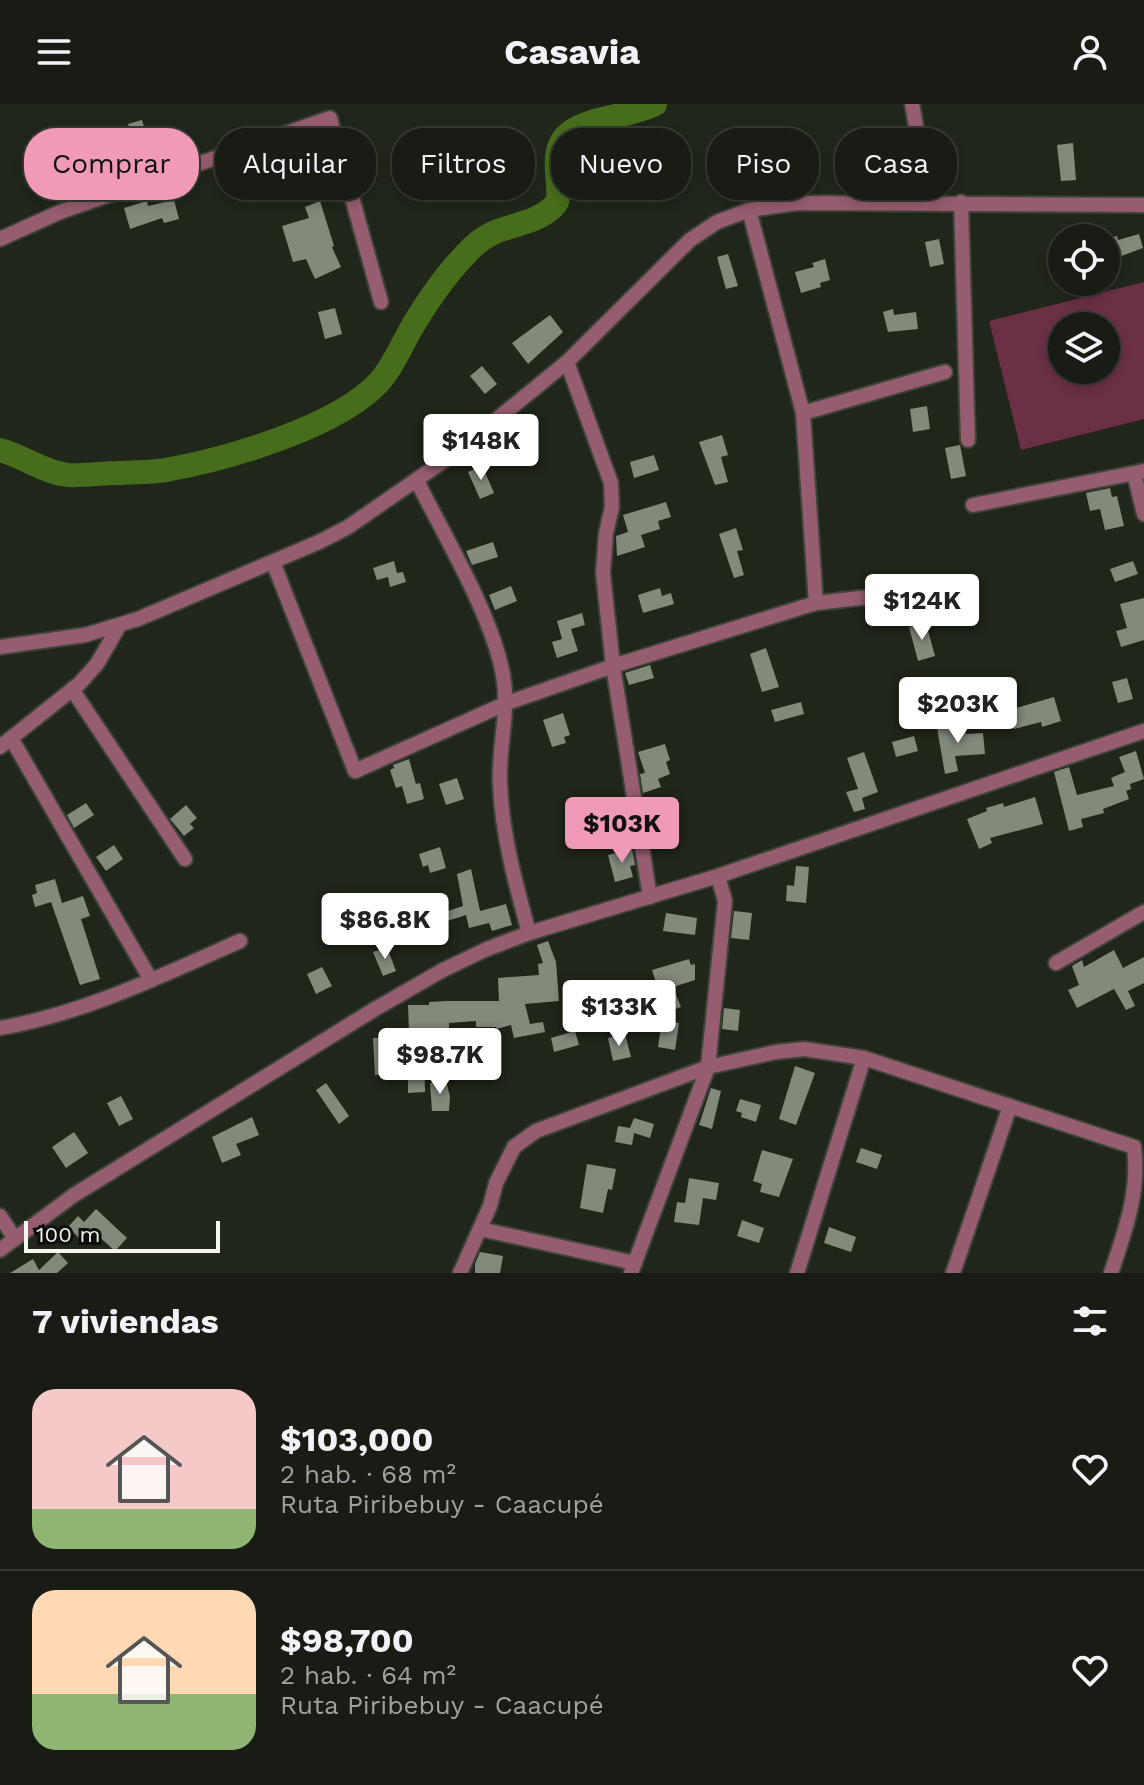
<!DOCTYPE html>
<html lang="es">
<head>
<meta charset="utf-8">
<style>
	body { margin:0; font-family:"Work Sans",sans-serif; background:#252922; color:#f1f3f6; height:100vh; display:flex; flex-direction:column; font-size:30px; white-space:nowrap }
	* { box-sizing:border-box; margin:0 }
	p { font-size:26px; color:#9fa1a0 }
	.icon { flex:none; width:44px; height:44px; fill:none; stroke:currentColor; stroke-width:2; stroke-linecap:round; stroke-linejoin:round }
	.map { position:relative; height:1169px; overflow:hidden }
	.details { display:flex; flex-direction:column; background:#181c14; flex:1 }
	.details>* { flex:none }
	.hud { position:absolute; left:24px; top:24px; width:1096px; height:72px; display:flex; gap:16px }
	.tools { position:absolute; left:1048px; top:120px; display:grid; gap:16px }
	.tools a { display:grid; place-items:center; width:72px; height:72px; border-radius:50%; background:#181c14; box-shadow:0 4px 12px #0003,0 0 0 2px #363a34; font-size:40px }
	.scale { position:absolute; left:24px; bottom:20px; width:196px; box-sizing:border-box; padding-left:8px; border:4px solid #f2f6ee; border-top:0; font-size:22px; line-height:28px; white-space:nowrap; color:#f2f6ee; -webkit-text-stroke:6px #0b0e09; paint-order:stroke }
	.price { position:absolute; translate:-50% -68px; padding:0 18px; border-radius:8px; background:#fff; color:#222; font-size:26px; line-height:52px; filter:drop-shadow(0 2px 4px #0008) }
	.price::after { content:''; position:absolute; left:50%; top:48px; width:24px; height:18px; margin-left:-12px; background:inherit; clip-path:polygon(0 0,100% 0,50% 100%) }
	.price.active { background:#f09ab7; color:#111 }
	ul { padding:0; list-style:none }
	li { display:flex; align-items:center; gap:24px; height:200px; padding:0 32px }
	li+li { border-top:2px solid #363a34 }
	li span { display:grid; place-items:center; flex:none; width:224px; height:160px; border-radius:24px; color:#555 }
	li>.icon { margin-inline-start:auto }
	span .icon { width:96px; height:96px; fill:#fffc; stroke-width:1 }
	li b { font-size:34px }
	h2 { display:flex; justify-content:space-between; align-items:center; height:96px; padding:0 32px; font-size:34px }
	.tag { padding:0 28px; border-radius:32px; background:#181c14; box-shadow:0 4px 12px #0003,0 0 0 2px #363a34; font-size:28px; line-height:72px }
	.tag.active { background:#f09ab7; color:#111 }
	header { display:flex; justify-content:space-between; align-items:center; height:104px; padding:0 32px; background:#181c14; font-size:36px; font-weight:700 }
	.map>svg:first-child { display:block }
</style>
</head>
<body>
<header><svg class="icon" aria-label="menu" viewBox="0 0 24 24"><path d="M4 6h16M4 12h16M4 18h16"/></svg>Casavia<svg class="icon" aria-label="person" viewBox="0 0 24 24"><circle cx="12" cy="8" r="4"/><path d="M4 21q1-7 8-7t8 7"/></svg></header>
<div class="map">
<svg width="1144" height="1169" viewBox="0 0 1144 1169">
	<rect width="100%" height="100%" fill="#20261a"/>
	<path fill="#6b3046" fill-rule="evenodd" d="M1144,178V315L1021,346L989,217ZM1062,222H1106V266H1062Z"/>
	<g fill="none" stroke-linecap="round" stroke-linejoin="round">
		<path stroke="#466d1b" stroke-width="24" d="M0,346C23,352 45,369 68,371C84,372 101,369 117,369C134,368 154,369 171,365C230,354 340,322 380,277C394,261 401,242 411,225C424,202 446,170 465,151C473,142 482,134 493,129C513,120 537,119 554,102C567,90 544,49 569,29C593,11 628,14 655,0"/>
	</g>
	<g fill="#828a7c">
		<path d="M142,16L151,46L137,50L136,46L110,54L105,36L131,29L128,20Z"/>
		<path d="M1073,39L1076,76L1061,77L1057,41Z"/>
		<path d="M174,96L179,115L164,119L162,114L130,125L124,104L147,97L148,102Z"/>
		<path d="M320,97L334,142L332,143L341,163L315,175L306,155L293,158L282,122L309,114L305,103Z"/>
		<path d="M1139,130L1143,144L1108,157L1106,135L1117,132L1118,136Z"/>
		<path d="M939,135L944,160L930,163L925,138Z"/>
		<path d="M728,150L738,182L726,185L717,153Z"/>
		<path d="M825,155L830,176L820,179L821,183L801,189L795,168L814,163L812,159Z"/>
		<path d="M335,204L342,230L325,235L318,208Z"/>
		<path d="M893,205L894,211L916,208L918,225L888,228L883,208Z"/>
		<path d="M550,211L563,228L528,260L512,239Z"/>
		<path d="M482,262L497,280L485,290L470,272Z"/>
		<path d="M927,302L930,325L913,328L910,305Z"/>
		<path d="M722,331L728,351L721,353L728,378L715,381L699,338Z"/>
		<path d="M960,341L966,372L951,375L945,344Z"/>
		<path d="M654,351L659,366L634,374L630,358Z"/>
		<path d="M482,361L494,389L480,395L468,368Z"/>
		<path d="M1110,384L1112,393L1117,392L1124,422L1105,426L1100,405L1090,407L1086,389Z"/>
		<path d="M666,398L671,413L658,417L660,425L641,431L645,443L617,452L616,432L628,428L623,411Z"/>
		<path d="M736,424L743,446L737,447L744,471L734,474L719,430Z"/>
		<path d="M493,438L498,453L472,461L466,447Z"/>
		<path d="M394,457L397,469L403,468L406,478L390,483L388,473L377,476L373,464Z"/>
		<path d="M1133,457L1138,470L1115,478L1110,465Z"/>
		<path d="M511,482L517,497L495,506L489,491Z"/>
		<path d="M660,484L662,492L671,489L674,500L643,509L638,491Z"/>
		<path d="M1144,494V536L1121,543L1116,527L1127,524L1120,500Z"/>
		<path d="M582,509L585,521L571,525L578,547L557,554L552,538L562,535L557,517Z"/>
		<path d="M926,519L935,552L918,557L909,523Z"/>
		<path d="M766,544L779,583L762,588L750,550Z"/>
		<path d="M650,561L654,574L629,581L625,569Z"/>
		<path d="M1127,574L1133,595L1118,599L1112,578Z"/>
		<path d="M1054,593L1061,617L1042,623L1041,618L1014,625L1009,606Z"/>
		<path d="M801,598L804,610L775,618L771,606Z"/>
		<path d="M563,609L570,631L564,633L566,639L552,643L543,616Z"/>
		<path d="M962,618L966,630L983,629L985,650L955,652L958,667L945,670L937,624Z"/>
		<path d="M914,632L918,647L896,653L892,638Z"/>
		<path d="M665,640L670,656L666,658L670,670L658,675L661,683L643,689L640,670L645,669L638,648Z"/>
		<path d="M1136,647L1144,675L1130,680L1131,685L1126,687L1129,695L1103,705L1104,709L1081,715L1083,723L1069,727L1054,668L1069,663L1077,691L1114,682L1111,674L1125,668L1119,653Z"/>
		<path d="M864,648L878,688L862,694L865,705L854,708L846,688L858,685L847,654Z"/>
		<path d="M409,655L416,680L420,679L424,695L407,700L402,682L396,684L390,666L394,664L393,661Z"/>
		<path d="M457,674L464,695L446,701L439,680Z"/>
		<path d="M1035,693L1043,720L990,734L992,739L979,745L967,715L987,707L986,704L1003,699L1004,703Z"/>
		<path d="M86,699L94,711L74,724L67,711Z"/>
		<path d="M186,701L197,714L190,720L194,724L184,732L170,715Z"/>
		<path d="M114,741L123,755L106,767L96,753Z"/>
		<path d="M440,743L446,764L430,769L428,761L423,763L419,750Z"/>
		<path d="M632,745L635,761L630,762L633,773L615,778L608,751Z"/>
		<path d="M796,762L809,763L806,799L786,797L787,781L794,782Z"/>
		<path d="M471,765L480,807L506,800L512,821L492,827L489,819L469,824L466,811L444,818L442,809L463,802L457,770Z"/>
		<path d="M55,775L62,799L83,792L90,812L81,815L100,875L80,881L51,798L35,803L32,791L37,789L35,781Z"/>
		<path d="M734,807L752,809L749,836L731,834Z"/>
		<path d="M666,809L697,814L695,831L663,827Z"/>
		<path d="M548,837L556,858L559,897L525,900L530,920L543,918L545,928L514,934L511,921L497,925L496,923H476V917L449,919V950L428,951V927H409L408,901H429V898L447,897H499L498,874L539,871L538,860L543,859L537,841Z"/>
		<path d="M387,843L396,867L383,872L373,848Z"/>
		<path d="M1114,846L1123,864L1144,853V879L1128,887L1135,902L1126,906L1114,885L1077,904L1068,886L1079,881L1072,862L1082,856L1084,863Z"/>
		<path d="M689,855L691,861L695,860V876L673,883L681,903L659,911L653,897L661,894L652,866Z"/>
		<path d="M322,863L332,882L316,890L307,870Z"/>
		<path d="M724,904L740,906L738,927L722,925Z"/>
		<path d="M662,916L679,919L675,946L658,943Z"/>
		<path d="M575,927L579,941L554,948L551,934Z"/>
		<path d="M625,930L631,953L613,957L608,934Z"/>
		<path d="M395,933L396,952L424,951L425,988L408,989V969L375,971L373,934Z"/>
		<path d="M795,962L815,969L796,1021L779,1015Z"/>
		<path d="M446,976L450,993L449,1007H432L430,979Z"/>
		<path d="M326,979L349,1012L339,1020L316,986Z"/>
		<path d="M711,984L721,987L712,1025L699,1021Z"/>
		<path d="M121,992L133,1015L119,1022L107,999Z"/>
		<path d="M740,995L761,1001L756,1018L741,1013L742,1009L736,1007Z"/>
		<path d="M252,1013L259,1031L236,1040L241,1051L222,1059L212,1033Z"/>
		<path d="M634,1014L654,1020L650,1034L634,1029L632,1041L615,1038L618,1022L630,1024Z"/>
		<path d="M74,1028L88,1049L66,1064L52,1043Z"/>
		<path d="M861,1044L882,1051L877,1065L856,1058Z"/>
		<path d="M762,1046L793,1055L779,1093L760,1088L762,1080L753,1077Z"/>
		<path d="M587,1060L616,1065L612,1086L608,1085L603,1109L580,1104Z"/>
		<path d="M689,1074L719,1079L716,1096L703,1094L699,1121L674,1118L677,1098L685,1099Z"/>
		<path d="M96,1105L127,1134L115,1147L94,1128L84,1139L68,1123L78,1112L84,1118Z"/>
		<path d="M742,1116L764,1124L759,1139L737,1132Z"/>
		<path d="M829,1123L856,1133L851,1148L824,1139Z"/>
		<path d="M58,1148L68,1159L57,1169H10L33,1155L39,1166Z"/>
		<path d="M480,1148L503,1152L500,1169H475V1160Z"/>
	</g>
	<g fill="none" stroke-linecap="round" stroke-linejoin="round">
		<g stroke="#3d4338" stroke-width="18">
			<g id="minor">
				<path d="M912,0L930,98"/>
				<path d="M961,98L968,336"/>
				<path d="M749,106L803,309L816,499"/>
				<path d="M0,135L60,108L330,14L381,198"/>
				<path d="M567,258L611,379L612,403L606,429L603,469L613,562L650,793"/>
				<path d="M803,309L945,268"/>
				<path d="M1134,369L1144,410"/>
				<path d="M417,377C445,433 492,511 503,571C510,608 498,643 500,680C502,731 516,781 529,829"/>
				<path d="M973,401L1144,367"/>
				<path d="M273,458L355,667L507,599L613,562L816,499L966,482"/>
				<path d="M0,543L85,531L138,515L319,438L348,423L458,347L567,258L690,136L717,118L749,106L797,99L1144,101"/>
				<path d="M72,585L185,755"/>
				<path d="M11,634L151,876"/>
				<path d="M0,643L79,580L97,560L119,522"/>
				<path d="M1056,859L1144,808"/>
				<path d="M0,924C83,910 163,871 240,837"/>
				<path d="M0,1112L15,1135"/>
				<path d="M480,1125L635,1159"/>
				<path d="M0,1146L74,1091L375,905L443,866L487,845L529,829L718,772L1144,627"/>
				<path d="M460,1169L490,1102L496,1079L514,1043L536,1027L708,963L776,948L804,945L864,954L1134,1043C1140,1087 1125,1127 1111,1169"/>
				<path d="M631,1169L708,963L725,797L718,772"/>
				<path d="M797,1169L864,954"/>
				<path d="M953,1169L1010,1002"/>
			</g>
		</g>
		<use href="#minor" stroke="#965c6f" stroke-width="14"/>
	</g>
</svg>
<div class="tools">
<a><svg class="icon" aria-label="locate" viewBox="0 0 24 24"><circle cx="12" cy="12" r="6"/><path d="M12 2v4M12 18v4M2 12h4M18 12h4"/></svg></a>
<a><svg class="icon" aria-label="layers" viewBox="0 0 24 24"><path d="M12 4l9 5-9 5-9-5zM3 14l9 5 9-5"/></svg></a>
</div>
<div class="scale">100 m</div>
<b class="price" style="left:481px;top:378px">$148K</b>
<b class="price" style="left:922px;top:538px">$124K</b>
<b class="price" style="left:958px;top:641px">$203K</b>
<b class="price active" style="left:622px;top:761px">$103K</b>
<b class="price" style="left:385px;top:857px">$86.8K</b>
<b class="price" style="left:619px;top:944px">$133K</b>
<b class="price" style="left:440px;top:992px">$98.7K</b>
<div class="hud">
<a class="tag active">Comprar</a>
<a class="tag">Alquilar</a>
<a class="tag">Filtros</a>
<a class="tag">Nuevo</a>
<a class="tag">Piso</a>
<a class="tag">Casa</a>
</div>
</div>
<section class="details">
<h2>7 viviendas<svg class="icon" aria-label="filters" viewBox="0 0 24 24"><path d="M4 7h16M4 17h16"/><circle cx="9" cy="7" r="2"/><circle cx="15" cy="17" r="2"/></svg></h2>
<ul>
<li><span style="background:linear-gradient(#f6c9c9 75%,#8fb573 0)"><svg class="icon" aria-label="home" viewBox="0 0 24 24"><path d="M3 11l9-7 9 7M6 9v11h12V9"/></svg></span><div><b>$103,000</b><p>2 hab. · 68 m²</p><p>Ruta Piribebuy - Caacupé</p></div><svg class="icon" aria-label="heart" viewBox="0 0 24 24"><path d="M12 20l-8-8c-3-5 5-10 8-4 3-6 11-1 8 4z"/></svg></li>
<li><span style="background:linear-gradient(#ffd9b3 65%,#8fb573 0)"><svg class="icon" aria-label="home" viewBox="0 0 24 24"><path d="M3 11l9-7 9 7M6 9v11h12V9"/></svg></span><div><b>$98,700</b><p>2 hab. · 64 m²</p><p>Ruta Piribebuy - Caacupé</p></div><svg class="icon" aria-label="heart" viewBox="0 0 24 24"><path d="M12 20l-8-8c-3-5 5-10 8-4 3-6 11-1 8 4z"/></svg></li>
</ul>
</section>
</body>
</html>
